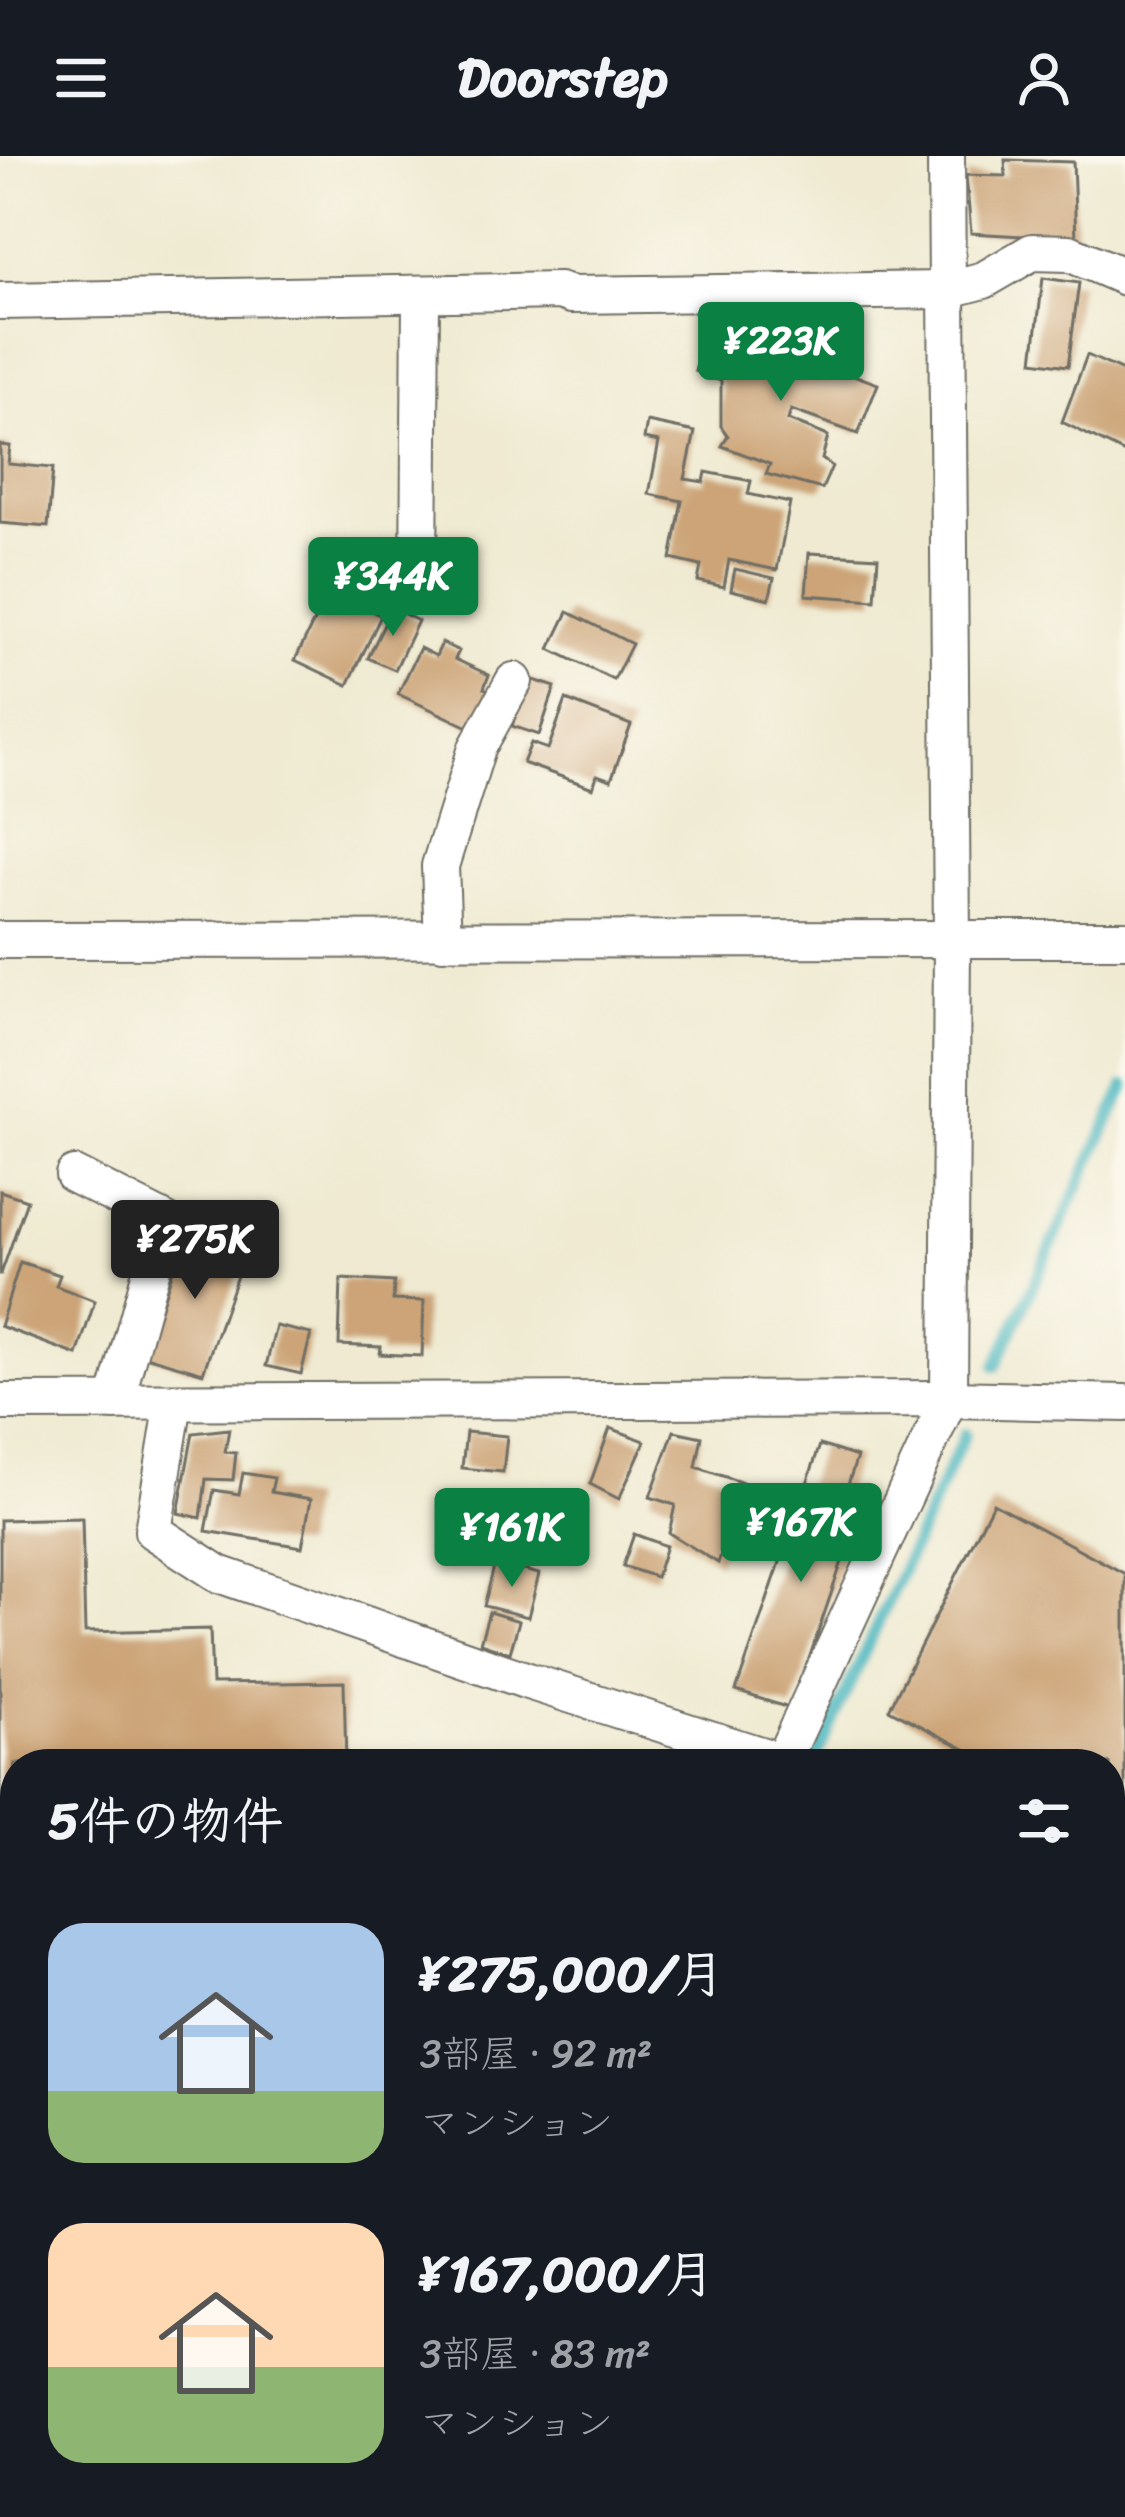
<!DOCTYPE html>
<html lang="ja">
<head>
<meta charset="utf-8">
<style>
	body { margin:0; font-family:Sriracha,"Klee One",sans-serif; background:#20242c; color:#f1f3f6; height:100vh; display:flex; flex-direction:column; font-size:45px; white-space:nowrap }
	* { box-sizing:border-box; margin:0 }
	p { font-size:39px; color:#9ea1a6 }
	.icon { flex:none; width:66px; height:66px; fill:none; stroke:currentColor; stroke-width:2; stroke-linecap:round; stroke-linejoin:round }
	.map { position:relative; flex:1; overflow:hidden }
	.panel { position:absolute; left:0px; top:1593px; width:1125px; height:768px; display:flex; flex-direction:column; background:#171b24; border-radius:48px 48px 0 0; box-shadow:0 6px 18px #0003 }
	.panel>* { flex:none }
	.price { position:absolute; translate:-50% -102px; padding:0 27px; border-radius:12px; background:#0b8043; color:#fff; font-size:39px; line-height:78px; filter:drop-shadow(0 3px 6px #0008) }
	.price::after { content:''; position:absolute; left:50%; top:72px; width:36px; height:27px; margin-left:-18px; background:inherit; clip-path:polygon(0 0,100% 0,50% 100%) }
	.price.current { background:#222; color:#fff }
	ul { padding:0; list-style:none }
	li { display:flex; align-items:center; gap:36px; height:300px; padding:0 48px }
	li span { display:grid; place-items:center; flex:none; width:336px; height:240px; border-radius:36px; color:#555 }
	li>.icon { margin-inline-start:auto }
	span .icon { width:144px; height:144px; fill:#fffc; stroke-width:1 }
	li b { font-size:51px }
	h2 { display:flex; justify-content:space-between; align-items:center; height:144px; padding:0 48px; font-size:51px }
	header { display:flex; justify-content:space-between; align-items:center; height:156px; padding:0 48px; background:#171b24; font-size:54px; font-weight:700 }
	.map>svg:first-child { display:block }
</style>
</head>
<body>
<header><svg class="icon" aria-label="menu" viewBox="0 0 24 24"><path d="M4 6h16M4 12h16M4 18h16"/></svg>Doorstep<svg class="icon" aria-label="person" viewBox="0 0 24 24"><circle cx="12" cy="8" r="4"/><path d="M4 21q1-7 8-7t8 7"/></svg></header>
<div class="map">
<svg width="1125" height="2361" viewBox="0 0 1125 2361">
	<rect width="100%" height="100%" fill="#fbf7ec"/>
	<filter id="ink" filterUnits="userSpaceOnUse"><feTurbulence type="fractalNoise" baseFrequency=".00833" numOctaves="2"/><feDisplacementMap in="SourceGraphic" scale="24" xChannelSelector="R" yChannelSelector="G"/><feConvolveMatrix kernelMatrix="1 2 1 2 8 2 1 2 1" color-interpolation-filters="sRGB"/></filter>
	<filter id="wash" filterUnits="userSpaceOnUse"><feTurbulence type="fractalNoise" baseFrequency=".004" numOctaves="4" result="noise"/><feDisplacementMap in="SourceGraphic" scale="48" xChannelSelector="R" yChannelSelector="G"/><feGaussianBlur stdDeviation="2.7" result="paint"/><feColorMatrix in="noise" values="0 0 0 0 0 0 0 0 0 0 0 0 0 0 0 0 0 1.4 0 .05"/><feComposite in="paint" operator="in"/></filter>
	<g filter="url(#wash)">
		<rect width="100%" height="100%" fill="#efead1"/>
		<g fill="#88dc9f" stroke="#5a8465" stroke-width="3">
			<path d="M1110,1785L1125,1789V2150L1110,2157Z"/>
			<path d="M0,1821L15,1824V2346H145V2361H0Z"/>
			<path d="M277,2346H598L565,2361H277Z"/>
		</g>
		<g fill="none" stroke-linecap="round" stroke-linejoin="round">
			<g stroke="#47b6bf" stroke-width="12">
				<path d="M996,1210L1125,930"/>
				<path d="M813,1608L965,1278"/>
			</g>
		</g>
		<g id="blocks">
			<g fill="#cca478">
				<path d="M1005,4L1073,6L1076,83L971,77L966,19L1006,20Z"/>
				<path d="M1043,122L1079,127L1068,210L1033,205Z"/>
				<path d="M732,174L878,228L858,278L791,254L788,264L828,280L822,303L832,310L822,333L766,318L770,308L722,290L728,280L721,270V225L695,215L705,175L729,183Z"/>
				<path d="M1087,199L1125,216V297L1062,266Z"/>
				<path d="M647,266L695,276L685,323L704,326L706,316L751,325L748,338L790,347L777,414L729,404L724,431L698,425L701,410L671,403L682,345L649,338L659,286L644,283Z"/>
				<path d="M0,289L10,290L8,308L53,312L48,371L0,367Z"/>
				<path d="M809,397L878,401L875,444L806,439Z"/>
				<path d="M735,413L774,422L769,443L731,434Z"/>
				<path d="M329,434L381,460L348,529L295,504Z"/>
				<path d="M392,452L418,465L395,514L368,502Z"/>
				<path d="M568,456L632,488L614,524L550,493Z"/>
				<path d="M442,487L459,495L455,503L489,519L484,532L492,536L475,574L398,538L420,492L436,500Z"/>
				<path d="M528,522L555,531L539,579L512,570Z"/>
				<path d="M566,544L631,569L611,624L597,619L593,632L523,607L531,587L548,593Z"/>
				<path d="M0,1035L27,1044L1,1118H0Z"/>
				<path d="M186,1074L246,1094L203,1217L145,1200Z"/>
				<path d="M20,1106L60,1119L56,1130L95,1145L77,1199L0,1170Z"/>
				<path d="M341,1123L394,1126L393,1144L424,1145L422,1200L380,1198L381,1191L339,1189Z"/>
				<path d="M276,1170L311,1178L301,1218L266,1210Z"/>
				<path d="M610,1272L645,1285L619,1343L590,1328Z"/>
				<path d="M229,1273L225,1296L236,1297L233,1324L206,1323L201,1362L178,1357L193,1277Z"/>
				<path d="M674,1275L702,1281L696,1311L767,1335L752,1391L728,1381L718,1407L669,1377L675,1349L650,1341Z"/>
				<path d="M466,1276L507,1280L503,1316L462,1312Z"/>
				<path d="M820,1289L857,1301L835,1368L854,1370L792,1553L736,1535Z"/>
				<path d="M243,1317L274,1322L271,1336L311,1343L302,1391L206,1375L214,1334L239,1338Z"/>
				<path d="M993,1347L1125,1418V1677L1110,1669V1608H994L889,1553Z"/>
				<path d="M82,1362L85,1476L210,1473L212,1528L344,1526L346,1608H15V1684H0V1364Z"/>
				<path d="M634,1378L666,1390L656,1421L623,1410Z"/>
				<path d="M495,1407L539,1418L528,1461L484,1450Z"/>
				<path d="M489,1456L519,1465L510,1497L480,1487Z"/>
			</g>
		</g>
	</g>
	<g filter="url(#ink)">
		<use href="#blocks" fill-opacity="0" stroke="#706e65" stroke-width="3"/>
		<g fill="none" stroke-linecap="round" stroke-linejoin="round">
			<g stroke="#706e65" stroke-width="40">
				<g id="street">
					<path d="M0,145L559,135L571,139L946,134L984,124L1032,96L1069,97L1125,121"/>
					<path d="M419,425L421,140"/>
					<path d="M0,784L1125,783"/>
					<path d="M443,785L440,710L477,592L514,525"/>
					<path d="M74,1019L165,1065L115,1246"/>
					<path d="M0,1246L949,1243L1125,1247"/>
					<path d="M174,1246L153,1375L219,1418L528,1525L782,1606L949,1243L952,786L946,0"/>
				</g>
			</g>
			<use href="#street" stroke="#fff" stroke-width="36"/>
		</g>
	</g>
</svg>
<b class="price" style="left:781px;top:248px">¥223K</b>
<b class="price" style="left:393px;top:483px">¥344K</b>
<b class="price current" style="left:195px;top:1146px">¥275K</b>
<b class="price" style="left:801px;top:1429px">¥167K</b>
<b class="price" style="left:512px;top:1434px">¥161K</b>
<section class="panel">
<h2>5件の物件<svg class="icon" aria-label="filters" viewBox="0 0 24 24"><path d="M4 7h16M4 17h16"/><circle cx="9" cy="7" r="2"/><circle cx="15" cy="17" r="2"/></svg></h2>
<ul>
<li><span style="background:linear-gradient(#a9c7e8 70%,#8fb573 0)"><svg class="icon" aria-label="home" viewBox="0 0 24 24"><path d="M3 11l9-7 9 7M6 9v11h12V9"/></svg></span><div><b>¥275,000/月</b><p>3部屋 · 92 m²</p><p>マンション</p></div></li>
<li><span style="background:linear-gradient(#ffd9b3 60%,#8fb573 0)"><svg class="icon" aria-label="home" viewBox="0 0 24 24"><path d="M3 11l9-7 9 7M6 9v11h12V9"/></svg></span><div><b>¥167,000/月</b><p>3部屋 · 83 m²</p><p>マンション</p></div></li>
</ul>
</section>
</div>
</body>
</html>
